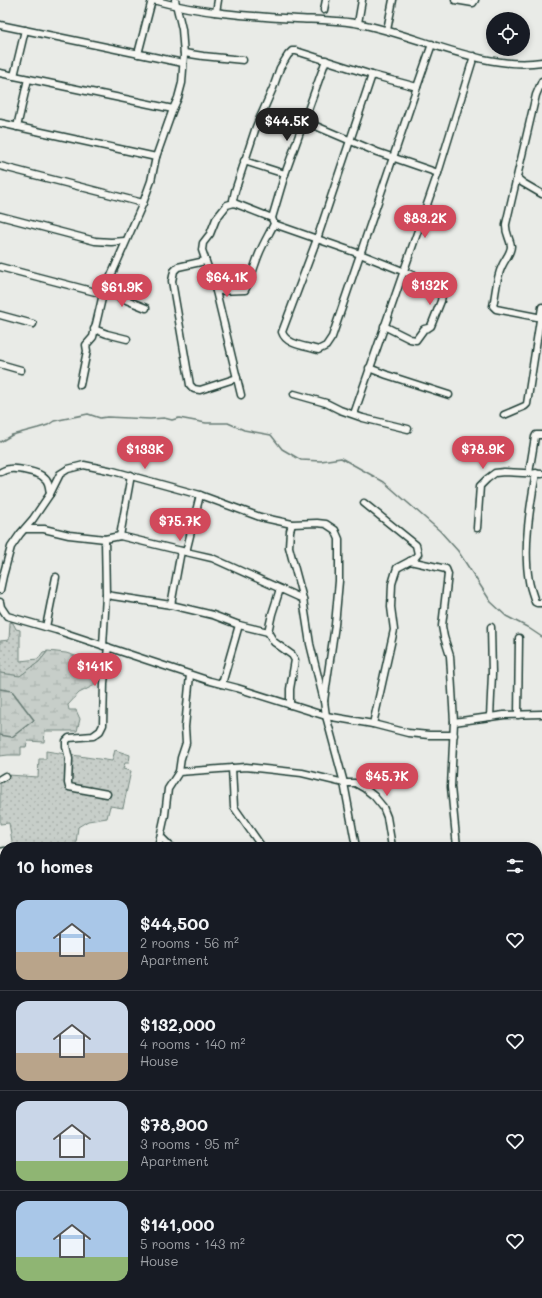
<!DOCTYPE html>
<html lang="en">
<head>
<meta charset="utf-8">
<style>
	body { margin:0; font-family:Mali,sans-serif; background:#242831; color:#f1f3f6; height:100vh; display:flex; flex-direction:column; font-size:15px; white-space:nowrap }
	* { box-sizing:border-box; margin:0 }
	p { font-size:13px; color:#9ea1a6 }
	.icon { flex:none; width:22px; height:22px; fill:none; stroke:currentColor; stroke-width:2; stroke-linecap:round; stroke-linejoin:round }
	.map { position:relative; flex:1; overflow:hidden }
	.drawer { position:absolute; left:0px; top:842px; width:542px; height:456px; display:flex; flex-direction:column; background:#171b24; border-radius:16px 16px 0 0; box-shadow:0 2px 6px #0003 }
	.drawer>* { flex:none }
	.buttons { position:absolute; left:486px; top:12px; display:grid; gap:8px }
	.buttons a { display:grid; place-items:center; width:44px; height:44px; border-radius:50%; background:#171b24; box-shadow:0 2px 6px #0003; font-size:20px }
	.price { position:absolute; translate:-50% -34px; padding:0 9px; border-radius:14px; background:#d1495b; color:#fff; font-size:13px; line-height:26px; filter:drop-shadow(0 1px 2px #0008) }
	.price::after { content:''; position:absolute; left:50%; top:24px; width:12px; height:9px; margin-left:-6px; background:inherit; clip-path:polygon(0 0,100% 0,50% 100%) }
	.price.on { background:#222; color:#fff }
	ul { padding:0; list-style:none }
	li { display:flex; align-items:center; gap:12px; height:100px; padding:0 16px }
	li+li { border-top:1px solid #363941 }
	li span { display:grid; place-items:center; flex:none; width:112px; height:80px; border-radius:12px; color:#555 }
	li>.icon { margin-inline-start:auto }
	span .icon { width:48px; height:48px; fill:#fffc; stroke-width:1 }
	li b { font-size:17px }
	h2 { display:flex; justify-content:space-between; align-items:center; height:48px; padding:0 16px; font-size:17px }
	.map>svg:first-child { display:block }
</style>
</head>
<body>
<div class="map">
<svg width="542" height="1298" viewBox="0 0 542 1298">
	<defs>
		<pattern id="grass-dots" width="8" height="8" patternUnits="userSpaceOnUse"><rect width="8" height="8" fill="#c7cec9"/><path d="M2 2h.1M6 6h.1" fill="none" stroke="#aab2ad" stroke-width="1.8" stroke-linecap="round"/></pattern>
		<pattern id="wetland-marsh" width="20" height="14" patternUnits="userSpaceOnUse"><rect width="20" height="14" fill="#c7cec9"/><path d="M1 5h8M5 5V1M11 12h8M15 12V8" fill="none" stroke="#aab2ad"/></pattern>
	</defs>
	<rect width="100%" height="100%" fill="#e9ebe7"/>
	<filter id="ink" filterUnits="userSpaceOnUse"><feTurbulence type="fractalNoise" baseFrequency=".025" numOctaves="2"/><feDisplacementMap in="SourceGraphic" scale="8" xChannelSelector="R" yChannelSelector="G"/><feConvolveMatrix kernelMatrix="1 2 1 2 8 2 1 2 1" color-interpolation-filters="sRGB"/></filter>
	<g filter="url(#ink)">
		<g fill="url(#grass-dots)" stroke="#73867e">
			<path d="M10,622L13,623L16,629L20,630V661L38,659L43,652L48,651L39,662L20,676L0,673V641L9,640Z"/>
			<path d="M115,750L130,755L129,763H125L123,769L131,771L123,808L110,806L107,818L88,821L78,827L76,843L82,847H13L9,823L0,824V780L8,775L38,777L39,759H46V751L112,761Z"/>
			<path d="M0,909L5,910V1070H0V1047L4,1044C0,1032 2,1031 2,1019C2,1016 1,1013 0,1010Z"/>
			<path d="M537,1088H542V1167L537,1169Z"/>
			<path d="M29,1293H91L84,1298H33Z"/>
			<path d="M144,1293H234L238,1298H148Z"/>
			<path d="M260,1293H309L312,1298H258Z"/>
			<path d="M327,1293H454L445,1298H416L409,1294H400L393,1298H327Z"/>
		</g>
		<g fill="url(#wetland-marsh)" stroke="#73867e">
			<path d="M48,651L66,653L79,657L92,670L95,685L79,693L68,705L69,710H76L80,719L77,731H45L44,742L28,741L26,747H21V755H8L0,756V673L20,676L39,662Z"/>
			<path d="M5,1169V1198L3,1204L5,1216V1266C2,1274 5,1284 5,1293H9L10,1298H0V1170Z"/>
		</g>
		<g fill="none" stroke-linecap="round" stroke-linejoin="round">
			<g stroke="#687c75" stroke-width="1.5">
				<path d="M0,442L12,435L38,428L48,425L54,421L88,414L100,418L107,417L150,419L164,418L172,420L179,418L206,423H228L244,430L271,435L282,449L301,460L321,461L341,458L384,482L440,531L458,551L491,602L506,616L527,627L542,637"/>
				<path d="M0,689L12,691L34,720L12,737L0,735"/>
				<path d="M0,1125L3,1129L0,1135"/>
				<path d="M0,1152L5,1156"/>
			</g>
			<g stroke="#1f3d34" stroke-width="9">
				<g id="minor">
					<path d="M153,0C200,13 248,16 297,19C317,20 340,20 360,24C418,35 483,71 542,62"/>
					<path d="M455,0L473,3L475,0"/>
					<path d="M324,10L326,0"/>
					<path d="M216,12L218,0"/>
					<path d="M358,23L362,0"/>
					<path d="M0,25L183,63"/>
					<path d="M387,30L393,0"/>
					<path d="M184,53L203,56L243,60"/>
					<path d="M138,54L152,0"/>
					<path d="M0,73L173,109"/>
					<path d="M372,75L317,239L282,332C286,345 306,346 318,350L326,346L332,337L417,87L432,44"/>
					<path d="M14,76L25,30"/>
					<path d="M542,81L536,95L506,224C505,233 510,238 511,246C511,253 505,259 502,266C496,278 496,293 493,306L496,309L542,318"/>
					<path d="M304,121L377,152L438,173"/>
					<path d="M0,123L156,157"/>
					<path d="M17,127L28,79"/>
					<path d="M244,161L285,174"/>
					<path d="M0,166L143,203"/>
					<path d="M517,178L523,183L542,194"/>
					<path d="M234,203L227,205L216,219L210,234L203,243L202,250L216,291L241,395"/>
					<path d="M0,216L95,241L111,242L125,241"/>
					<path d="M272,218L234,203L233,200L235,191L256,127L273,88L280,68L288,55L292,51H296L372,75L417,87"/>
					<path d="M274,224L360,254L440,286L443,289L441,301L431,326L428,328L424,329L416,340L410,339L384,326"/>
					<path d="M205,261L178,267L174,271L172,281L190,385L194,389L200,390L237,378"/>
					<path d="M0,267L103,294L114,295L146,308"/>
					<path d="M216,291L245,290C252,277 254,266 259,254C263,244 269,234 274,224L272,218L285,174L326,60"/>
					<path d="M0,315L33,324"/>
					<path d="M94,329L107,334L127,339"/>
					<path d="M0,364L21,370"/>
					<path d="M369,368L387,375L449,395"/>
					<path d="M80,385L87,351L86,345L93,337L103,294L143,203L151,181L156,157L173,109L178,98L182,83L184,55L182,29L175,0"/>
					<path d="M294,394L326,403L340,410L363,418L408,429"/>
					<path d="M354,414L438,173L474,56"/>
					<path d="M504,415L525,406L527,404L542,307"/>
					<path d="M1,472C3,471 7,469 10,469C16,468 39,472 43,477C49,481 49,487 50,494"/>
					<path d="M529,473L535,437L536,435H542"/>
					<path d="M536,473C530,506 523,548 529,581C530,588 533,595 535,602L537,603H542"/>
					<path d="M364,503L416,545L418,554L414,559L397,568L395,574L392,584L391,607L394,630L373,724"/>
					<path d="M292,524L290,531L289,547L303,599L310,644L324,701L326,716L344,783L356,847"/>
					<path d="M477,528L480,486L487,479L495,473L504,472L542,474"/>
					<path d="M25,529H44L69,535L105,539L120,536L186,552L212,558L303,599"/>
					<path d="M120,536L131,475"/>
					<path d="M186,552L200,495L260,517L292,524L317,523L326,524L335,530L339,539V581L335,625L324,701"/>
					<path d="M410,561L446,569L448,574L442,626L444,637L450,656L454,722"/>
					<path d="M0,590L3,576L11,547L20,534L33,519L50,494L60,474L68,469L84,465L113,471L200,495"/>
					<path d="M106,595L171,605L213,615L239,625L268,632L272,614L280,589"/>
					<path d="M0,602L1,607L7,616L56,630L210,681L237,688L326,716L373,724L408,733L429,735H454"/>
					<path d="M171,605L181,551"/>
					<path d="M46,627L56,577"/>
					<path d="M268,632L274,642L292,655L295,660L290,689V705"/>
					<path d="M103,646L106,595L105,539"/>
					<path d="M222,684L239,625"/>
					<path d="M518,715L519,638"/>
					<path d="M490,717L492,674L491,627"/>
					<path d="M232,768L234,807L262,847"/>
					<path d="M179,772L181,758L186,743L185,727L190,675"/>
					<path d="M0,779L5,776"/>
					<path d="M107,794L69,787L68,783L69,759L66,746V741L69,738L93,736L100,731L103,725L104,683L108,647"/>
					<path d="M161,837L170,846L172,847"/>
					<path d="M158,847L165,815L168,789L179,772L246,767L302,773L344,783H355L364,788L374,796L383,807L387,817L392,847"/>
					<path d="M457,847L451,787L454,722L504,715L542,714"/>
					<path d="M0,852L5,851"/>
					<path d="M0,861L5,896"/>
					<path d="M537,975L542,976"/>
					<path d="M537,1280L542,1271"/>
					<path d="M138,1293L142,1298"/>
					<path d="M534,1293L542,1298"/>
					<path d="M527,1298L529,1293"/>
				</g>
			</g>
			<g stroke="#1f3d34" stroke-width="11">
				<g id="major">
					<path d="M537,1003H542"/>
					<path d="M537,1014H542"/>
					<path d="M94,1298L101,1293"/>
					<path d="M107,1298L113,1293"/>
				</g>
			</g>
			<use href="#minor" stroke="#f6f6f2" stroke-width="6"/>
			<use href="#major" stroke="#f6f6f2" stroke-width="8"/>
		</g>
	</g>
</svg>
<div class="buttons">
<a><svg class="icon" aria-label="locate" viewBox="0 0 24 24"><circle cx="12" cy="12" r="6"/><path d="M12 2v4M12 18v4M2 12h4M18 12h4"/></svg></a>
</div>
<b class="price on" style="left:287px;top:142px">$44.5K</b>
<b class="price" style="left:425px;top:239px">$83.2K</b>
<b class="price" style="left:227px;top:298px">$64.1K</b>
<b class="price" style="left:430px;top:306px">$132K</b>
<b class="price" style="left:122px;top:308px">$61.9K</b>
<b class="price" style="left:145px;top:470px">$133K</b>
<b class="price" style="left:483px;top:470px">$78.9K</b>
<b class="price" style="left:180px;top:542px">$75.7K</b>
<b class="price" style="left:95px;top:687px">$141K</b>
<b class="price" style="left:387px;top:797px">$45.7K</b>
<section class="drawer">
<h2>10 homes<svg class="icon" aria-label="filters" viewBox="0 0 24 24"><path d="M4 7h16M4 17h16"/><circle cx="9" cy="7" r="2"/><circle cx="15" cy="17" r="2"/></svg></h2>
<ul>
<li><span style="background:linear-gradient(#a9c7e8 65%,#b9a48a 0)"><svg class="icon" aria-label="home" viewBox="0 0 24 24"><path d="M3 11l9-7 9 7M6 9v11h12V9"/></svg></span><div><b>$44,500</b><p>2 rooms · 56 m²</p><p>Apartment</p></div><svg class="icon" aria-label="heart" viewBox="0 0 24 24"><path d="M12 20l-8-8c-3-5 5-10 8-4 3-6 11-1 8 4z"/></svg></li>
<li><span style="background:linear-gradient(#c9d6e8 65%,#b9a48a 0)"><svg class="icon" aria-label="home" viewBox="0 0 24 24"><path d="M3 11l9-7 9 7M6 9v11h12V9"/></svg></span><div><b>$132,000</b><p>4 rooms · 140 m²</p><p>House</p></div><svg class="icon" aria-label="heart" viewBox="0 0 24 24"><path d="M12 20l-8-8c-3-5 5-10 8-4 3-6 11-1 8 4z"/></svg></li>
<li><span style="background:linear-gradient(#c9d6e8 75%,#8fb573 0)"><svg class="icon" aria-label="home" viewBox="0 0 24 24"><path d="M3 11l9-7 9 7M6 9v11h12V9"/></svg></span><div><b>$78,900</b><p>3 rooms · 95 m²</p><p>Apartment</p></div><svg class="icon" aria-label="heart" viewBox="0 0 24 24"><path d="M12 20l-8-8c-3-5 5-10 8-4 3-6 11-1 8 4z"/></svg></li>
<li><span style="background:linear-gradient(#a9c7e8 70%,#8fb573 0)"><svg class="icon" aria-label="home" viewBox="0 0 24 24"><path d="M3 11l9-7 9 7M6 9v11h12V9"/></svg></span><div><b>$141,000</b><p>5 rooms · 143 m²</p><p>House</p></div><svg class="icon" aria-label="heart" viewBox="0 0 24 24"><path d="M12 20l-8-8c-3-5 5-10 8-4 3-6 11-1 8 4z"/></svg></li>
</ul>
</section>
</div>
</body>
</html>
